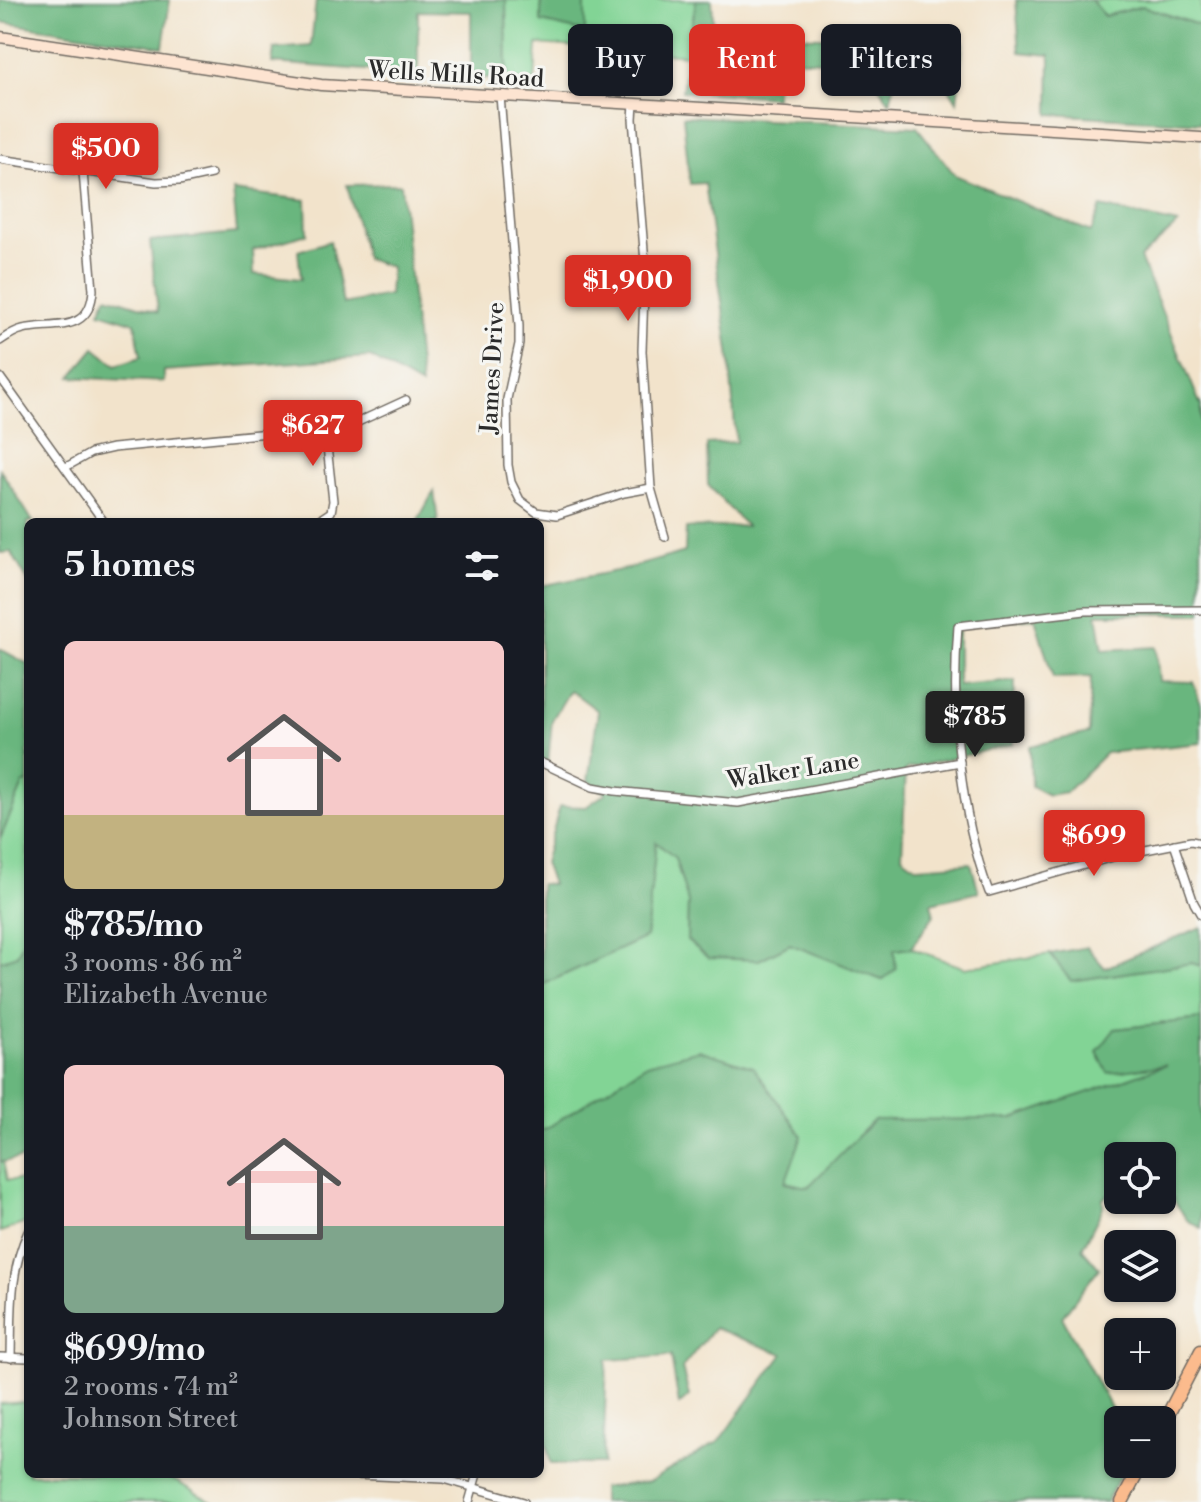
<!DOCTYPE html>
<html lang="en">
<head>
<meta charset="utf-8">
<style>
	body { margin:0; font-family:"Libre Bodoni",serif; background:#20242c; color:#f1f3f6; height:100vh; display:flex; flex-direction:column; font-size:30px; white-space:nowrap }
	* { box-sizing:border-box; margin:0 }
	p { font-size:26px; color:#9ea1a6 }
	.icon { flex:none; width:44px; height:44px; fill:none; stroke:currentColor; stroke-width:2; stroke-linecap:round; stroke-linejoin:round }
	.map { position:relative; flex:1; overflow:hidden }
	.details { position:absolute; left:24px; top:518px; width:520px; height:960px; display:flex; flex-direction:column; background:#171b24; border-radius:12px; box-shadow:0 2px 6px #0004 }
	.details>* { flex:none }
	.hud { position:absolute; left:568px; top:24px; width:512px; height:72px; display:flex; gap:16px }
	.tools { position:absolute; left:1104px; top:1142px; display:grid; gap:16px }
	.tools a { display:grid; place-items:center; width:72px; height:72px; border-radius:12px; background:#171b24; box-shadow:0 2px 6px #0004; font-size:40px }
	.price { position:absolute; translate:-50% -68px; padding:0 18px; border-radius:8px; background:#d93025; color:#fff; font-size:26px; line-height:52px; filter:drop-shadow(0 2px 4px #0008) }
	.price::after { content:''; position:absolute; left:50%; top:48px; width:24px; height:18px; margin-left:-12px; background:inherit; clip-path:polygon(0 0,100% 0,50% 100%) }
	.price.current { background:#222; color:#fff }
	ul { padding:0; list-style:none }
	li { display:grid; align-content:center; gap:16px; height:424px; padding:0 40px }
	li span { display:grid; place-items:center; height:248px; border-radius:12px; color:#555 }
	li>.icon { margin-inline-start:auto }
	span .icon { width:144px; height:144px; fill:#fffc; stroke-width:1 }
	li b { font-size:34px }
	h2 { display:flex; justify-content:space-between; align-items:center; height:96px; padding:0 40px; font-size:34px }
	.chip { padding:0 28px; border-radius:12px; background:#171b24; box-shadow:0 2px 6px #0004; font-size:28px; line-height:72px }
	.chip.current { background:#d93025; color:#fff }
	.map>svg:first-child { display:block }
</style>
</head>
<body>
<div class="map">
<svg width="1201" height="1502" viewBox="0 0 1201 1502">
	<rect width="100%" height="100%" fill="#f6f6f2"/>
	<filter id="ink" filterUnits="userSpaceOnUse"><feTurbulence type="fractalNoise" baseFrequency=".0125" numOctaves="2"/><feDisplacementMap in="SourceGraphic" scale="16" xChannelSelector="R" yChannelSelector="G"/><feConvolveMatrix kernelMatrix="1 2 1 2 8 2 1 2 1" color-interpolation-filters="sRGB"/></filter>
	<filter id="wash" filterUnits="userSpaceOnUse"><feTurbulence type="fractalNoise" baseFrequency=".006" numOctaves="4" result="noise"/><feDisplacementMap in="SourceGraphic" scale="32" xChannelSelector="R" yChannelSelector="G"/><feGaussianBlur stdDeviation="1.8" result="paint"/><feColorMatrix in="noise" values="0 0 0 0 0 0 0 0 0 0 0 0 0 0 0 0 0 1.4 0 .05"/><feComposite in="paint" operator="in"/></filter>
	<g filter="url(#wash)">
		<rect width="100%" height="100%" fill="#f2e3cb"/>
		<g fill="#82d495" stroke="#568060" stroke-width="2">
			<path d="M506,0H541V22L585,32V0H696L687,55L537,44L535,81L507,80Z"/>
			<path d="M1091,0H1201V26L1143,6L1105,16Z"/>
			<path d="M28,781V931L17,955L0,961V839L23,784Z"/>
			<path d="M656,841L675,857L688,902L687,940L759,960L790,944L882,980L894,950L911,948L965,968L1050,954L1072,981L1192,963L1201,966V1019L1116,1029L1172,1063L1118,1156V1186L1066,1229L1099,1268L1062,1317L1112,1410L1132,1420H1118V1464H1126L1106,1502H635L864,1363L808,1187L547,1128L540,1130V986L646,937Z"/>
			<path d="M0,1160L3,1162L7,1180H28V1219L23,1224L0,1232Z"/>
			<path d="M25,1402H28V1474H163L212,1502H0V1404Z"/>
		</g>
		<g fill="#69b67e" stroke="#4a7054" stroke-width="2">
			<path d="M0,0H170L163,47L0,22Z"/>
			<path d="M316,0H506L507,80L471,77V12L418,11V74L272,63L274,49L311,46Z"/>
			<path d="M541,0H585V32L541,22Z"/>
			<path d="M696,0H712L714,34L963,41L957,102L936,67L899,64L890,102L862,64L781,58L775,97L682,91Z"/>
			<path d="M1016,0H1091L1105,16L1142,6L1201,26V123L1049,114L1050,55L1020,52Z"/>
			<path d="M683,116L917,127L955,175L1091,232L1101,207L1178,224L1140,258L1201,406V614H1097L1103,650L1156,647L1159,681L1193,682L1201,705V743L1106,753L1066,792L1048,795L1031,786L1030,746L1089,733L1091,677L1053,678L1035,618L958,626V686L1015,681L1013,744L906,769L902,856L917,867L971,863L979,892L931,903L934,915L911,948L894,950L896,969L882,980L790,944L759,960L708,958L687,940L688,902L675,858L656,842L646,937L540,986V884H552L544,863L560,806L586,807L606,793L588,781L598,711L570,690L552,720L548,763L540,761V586L626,569L685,552L686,528L746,526L708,485L707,444L736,442L729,351L705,183L690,184Z"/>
			<path d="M401,184L421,386L370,357L164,371V382L71,377L95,348L116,365L141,357L135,323L100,312L107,296L158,312L150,241L237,233L233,191L306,200L307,234L253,250L254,274L301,279L298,251L330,241L343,304L389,295L391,267L366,259L347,185Z"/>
			<path d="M0,469L33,522H28V581L11,552L0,553Z"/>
			<path d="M434,491L438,522H417Z"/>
			<path d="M0,649L28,664V781L23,784L0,839Z"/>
			<path d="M1201,927V966L1192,963L1071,981L1050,954L1087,947L1105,968Z"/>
			<path d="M28,931V1157L3,1162L0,1160V961L17,955Z"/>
			<path d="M1201,1019V1228L1187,1220L1162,1182V1156H1118V1186L1103,1199V1208L1082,1249L1099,1268L1062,1317L1112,1410L1132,1420H1118V1464H1126L1106,1502H602V1488L648,1482L718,1442L783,1354L714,1328L682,1368L689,1396L679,1405L671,1356L607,1360L603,1464H551L540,1417V1130L547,1128L647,1064L699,1050L753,1067L802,1136L785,1183L808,1187L874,1120L1012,1119L1166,1065L1108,1073L1097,1052L1115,1029Z"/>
		</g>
	</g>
	<g filter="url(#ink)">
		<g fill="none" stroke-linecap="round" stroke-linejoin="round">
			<g stroke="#716b63" stroke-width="10">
				<g id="street">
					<path d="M500,96L519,326V344L507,399L508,465L511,482L520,500L536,512L557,515L624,493L651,488"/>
					<path d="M634,104L633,119L645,262L642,351L651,488L665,537"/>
					<path d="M0,159L156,182L179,181L211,174"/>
					<path d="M0,341C7,336 14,331 23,329C53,322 90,335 93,290L83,172"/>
					<path d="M0,377L104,522"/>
					<path d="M66,467L91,453L113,448L342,426L358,422L406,400"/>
					<path d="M322,518L331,512L333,501L325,428"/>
					<path d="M1201,610L1085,611L958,626C951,711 959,812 989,892L1120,855L1191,841L1201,843"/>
					<path d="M540,762L593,787L615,791L738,803L960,762"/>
					<path d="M1174,844L1194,903L1201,915"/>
					<path d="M0,1357L28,1358"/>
					<path d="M11,1358C12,1314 9,1272 28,1232"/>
					<path d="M334,1474L444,1479L524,1502"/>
					<path d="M469,1502L477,1474"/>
				</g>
			</g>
			<g stroke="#716b63" stroke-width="13">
				<path id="secondary" d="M0,37L321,85L1201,138"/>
			</g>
			<g stroke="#716b63" stroke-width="15">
				<g id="highway">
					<path d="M1162,1426L1201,1351"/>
					<path d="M1122,1502L1142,1464"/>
				</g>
			</g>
			<use href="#street" stroke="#fff" stroke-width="7"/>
			<use href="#secondary" stroke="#fde4d1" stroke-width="10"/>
			<use href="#highway" stroke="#fbbb8d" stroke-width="12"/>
		</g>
	</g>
	<g text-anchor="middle" stroke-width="6" stroke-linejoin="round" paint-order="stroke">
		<g font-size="24" fill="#2b2b2b" stroke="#f6f6f2">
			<text transform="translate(456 74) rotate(3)" y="8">Wells Mills Road</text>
			<text transform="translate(492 368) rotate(-87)" y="8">James Drive</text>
			<text transform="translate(793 770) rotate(-9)" y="8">Walker Lane</text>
		</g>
	</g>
</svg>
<div class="tools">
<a><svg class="icon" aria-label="locate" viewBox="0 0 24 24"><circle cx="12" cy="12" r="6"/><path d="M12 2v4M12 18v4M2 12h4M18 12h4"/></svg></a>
<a><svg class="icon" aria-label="layers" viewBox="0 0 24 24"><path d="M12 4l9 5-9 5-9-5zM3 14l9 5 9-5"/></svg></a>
<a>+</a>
<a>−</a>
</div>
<b class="price" style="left:106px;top:191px">$500</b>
<b class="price" style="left:628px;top:323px">$1,900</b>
<b class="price" style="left:313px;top:468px">$627</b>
<b class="price current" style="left:975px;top:759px">$785</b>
<b class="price" style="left:1094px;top:878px">$699</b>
<div class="hud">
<a class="chip">Buy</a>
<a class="chip current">Rent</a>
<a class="chip">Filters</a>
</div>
<section class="details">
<h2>5 homes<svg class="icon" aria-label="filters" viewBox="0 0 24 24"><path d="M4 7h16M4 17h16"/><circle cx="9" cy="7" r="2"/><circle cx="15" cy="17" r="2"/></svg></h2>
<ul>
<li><span style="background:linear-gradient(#f6c9c9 70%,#c2b280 0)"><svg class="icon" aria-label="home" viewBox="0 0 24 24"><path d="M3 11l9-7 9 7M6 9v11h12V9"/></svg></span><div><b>$785/mo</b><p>3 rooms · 86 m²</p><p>Elizabeth Avenue</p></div></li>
<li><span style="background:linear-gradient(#f6c9c9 65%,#7fa58c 0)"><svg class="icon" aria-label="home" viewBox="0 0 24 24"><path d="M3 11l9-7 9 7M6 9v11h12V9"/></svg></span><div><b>$699/mo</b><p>2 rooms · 74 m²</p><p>Johnson Street</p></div></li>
</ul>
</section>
</div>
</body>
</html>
